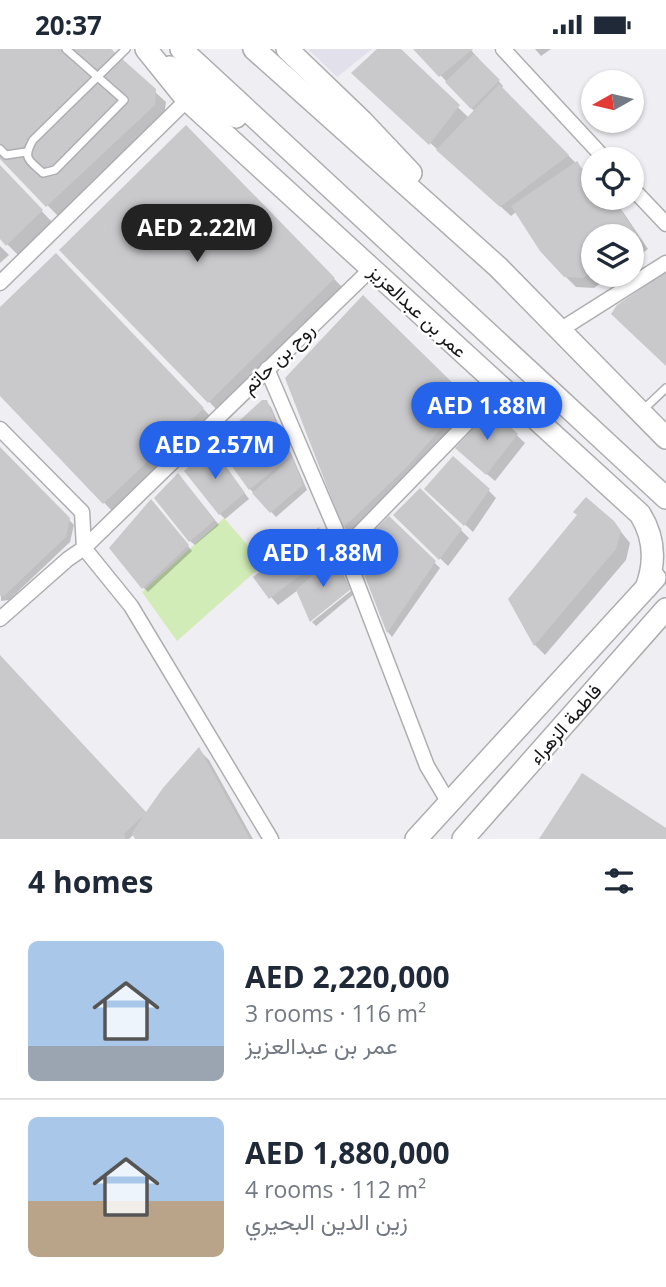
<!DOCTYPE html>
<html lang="en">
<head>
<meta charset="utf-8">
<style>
	body { margin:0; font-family:"Open Sans",Vazirmatn,sans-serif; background:#f2f2f3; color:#1f2937; height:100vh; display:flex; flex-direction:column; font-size:26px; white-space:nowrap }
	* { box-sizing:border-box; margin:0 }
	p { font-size:23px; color:#747a83 }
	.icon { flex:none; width:38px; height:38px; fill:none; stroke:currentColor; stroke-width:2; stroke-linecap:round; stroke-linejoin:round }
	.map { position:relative; height:790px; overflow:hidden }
	.details { display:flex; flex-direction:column; background:#fff; flex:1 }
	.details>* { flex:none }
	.needle { width:46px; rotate:262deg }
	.buttons { position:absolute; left:581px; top:21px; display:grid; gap:14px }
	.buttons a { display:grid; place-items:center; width:63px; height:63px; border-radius:50%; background:#fff; box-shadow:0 2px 5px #0004; font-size:35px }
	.price { position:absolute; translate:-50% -60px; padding:0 16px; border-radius:24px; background:#2563eb; color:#fff; font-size:23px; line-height:46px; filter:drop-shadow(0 2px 4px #0008) }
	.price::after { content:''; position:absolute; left:50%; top:42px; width:21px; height:16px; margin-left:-10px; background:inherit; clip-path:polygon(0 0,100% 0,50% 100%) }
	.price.current { background:#222; color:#fff }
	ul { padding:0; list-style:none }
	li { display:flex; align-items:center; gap:21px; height:175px; padding:0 28px }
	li+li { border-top:2px solid #e0e1e3 }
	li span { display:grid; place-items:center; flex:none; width:196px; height:140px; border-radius:10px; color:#555 }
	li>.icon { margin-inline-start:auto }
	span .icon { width:84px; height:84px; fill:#fffc; stroke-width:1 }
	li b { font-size:30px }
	h2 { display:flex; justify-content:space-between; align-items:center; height:84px; padding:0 28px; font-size:30px }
	.status { display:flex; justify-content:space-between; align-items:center; height:49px; padding:0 35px; background:#fff; direction:ltr }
	.status svg { height:19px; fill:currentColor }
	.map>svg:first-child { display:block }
</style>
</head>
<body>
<div class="status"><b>20:37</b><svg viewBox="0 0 49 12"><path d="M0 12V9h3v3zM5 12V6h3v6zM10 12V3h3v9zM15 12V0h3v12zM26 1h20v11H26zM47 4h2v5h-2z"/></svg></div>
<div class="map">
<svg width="666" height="790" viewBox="0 0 666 790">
	<rect width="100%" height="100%" fill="#efeef2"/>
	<path fill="#e2e0eb" d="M308,0H372L337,28Z"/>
	<path fill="#d2ecb7" d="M224,469L264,515L177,592L142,543Z"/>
	<g fill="#0003">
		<path d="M0,0H108L166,53L164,67L58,167L0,108Z"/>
		<path d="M380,0H398L469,69L475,63L416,0H470L503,37L501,40L587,125L593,134V149H603L607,155L613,152L623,163L648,200L632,212V187H593V226H612L594,239L576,238L565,227L516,163L511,167L364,34Z"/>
		<path d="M535,0H551L541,7Z"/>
		<path d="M186,79L344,240L219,363L62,201Z"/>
		<path d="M0,118L52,173L18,206L0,188Z"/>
		<path d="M0,197L9,206L0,214Z"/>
		<path d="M56,207L213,370L115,465L0,345V261Z"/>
		<path d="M363,248L477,360L354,488L344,478L287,330Z"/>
		<path d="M266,353L271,358L307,441L276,468L250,440Z"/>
		<path d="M492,363L525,394L495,432L465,406Z"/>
		<path d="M0,400L74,476L70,493L9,551L1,552Z"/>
		<path d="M216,406L249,450L225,470L220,465Z"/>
		<path d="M183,432L219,476L195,496L190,492Z"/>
		<path d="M427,440L488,441L496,449L473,483Z"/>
		<path d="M420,441L469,489L448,517L396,466Z"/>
		<path d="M156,457L192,502L148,543L143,538Z"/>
		<path d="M389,469L440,519L392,588L388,583L358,505Z"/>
		<path d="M613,473L630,494L626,511L545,606L535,596L510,551Z"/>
		<path d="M318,481L326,488L334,511L350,538L311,570L298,541L278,556L271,548Z"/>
		<path d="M352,541L354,545L316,577L312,573Z"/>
		<path d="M0,608L146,766L199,701L209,711L253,790H137L134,785L129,790H0Z"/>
	</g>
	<g fill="#c9c9cc">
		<path d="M0,0H111L156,40L155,56L46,158L0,110Z"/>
		<path d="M377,0H401L460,56L429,96L351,24Z"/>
		<path d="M413,0H473L439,28Z"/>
		<path d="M474,5L500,31L471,60L445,33Z"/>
		<path d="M499,35L569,106L500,158L436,101Z"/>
		<path d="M186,76L335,229L208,354L59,201Z"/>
		<path d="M577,112L593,136V149H601L605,154L613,150L639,189L632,194V187H593V222L583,229L564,228L540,202L511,157Z"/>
		<path d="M0,116L43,161L6,197L0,190Z"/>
		<path d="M56,204L204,359L103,455L0,347V258Z"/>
		<path d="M666,223V317L611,265L617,256Z"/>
		<path d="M363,246L468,349L407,418L343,479L285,329Z"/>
		<path d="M262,351H267L289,408L249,441L215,394Z"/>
		<path d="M492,360L518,385L486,426L455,399Z"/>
		<path d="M0,398L70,469L66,488L4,547H0Z"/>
		<path d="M212,398L245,444L219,466L184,422Z"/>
		<path d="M453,407L490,440L464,477L424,440Z"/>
		<path d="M292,408L303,436L270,464L252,444Z"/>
		<path d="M178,424L215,471L189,493L154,449Z"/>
		<path d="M420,439L462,480L439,511L393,466Z"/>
		<path d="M586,448L614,472L621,482L616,500L534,597L508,550L577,466L573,463Z"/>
		<path d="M151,450L189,496L142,540L109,499Z"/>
		<path d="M389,467L436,512L387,584L356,505L360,495Z"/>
		<path d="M319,478L328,505L269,550L253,528Z"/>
		<path d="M333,507L351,540L310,573L296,541Z"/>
		<path d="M0,606L146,763L163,739L199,698L250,790H135L132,784L143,767L124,785L126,790H0Z"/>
		<path d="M582,724L666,779V790H539Z"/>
	</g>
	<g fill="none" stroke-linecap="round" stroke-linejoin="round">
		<g stroke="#aeaeb1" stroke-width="10">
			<g id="lane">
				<path d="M66,0L124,51L55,121L43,124C29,111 22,110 33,91L126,0"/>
				<path d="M0,100L6,106L26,103"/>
				<path d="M646,358L666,339"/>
			</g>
		</g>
		<g stroke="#aeaeb1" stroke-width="17">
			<g id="street">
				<path d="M503,0L605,110"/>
				<path d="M632,139L666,175"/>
				<path d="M0,234L187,51"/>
				<path d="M560,281L666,214"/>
				<path d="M267,320L344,500L427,717L449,754"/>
				<path d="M0,380L82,463L84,499L131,557L271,790"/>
				<path d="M344,500L502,338"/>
				<path d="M0,570L68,510L84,499L372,219"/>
			</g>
		</g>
		<g stroke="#aeaeb1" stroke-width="24">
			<g id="secondary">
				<path d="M146,0L187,51L640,465C655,489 656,513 646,539"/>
				<path d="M181,0L666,449"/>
				<path d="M254,0L498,218L666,389"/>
				<path d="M287,0L362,72L411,124"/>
				<path d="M170,18L236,68"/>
				<path d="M416,790L655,529"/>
				<path d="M463,790L666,560"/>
			</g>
		</g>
		<use href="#lane" stroke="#fff" stroke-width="7"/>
		<use href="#street" stroke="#fff" stroke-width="14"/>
		<use href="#secondary" stroke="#fff" stroke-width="21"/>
	</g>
	<g text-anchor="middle" stroke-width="5" stroke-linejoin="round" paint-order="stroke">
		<g font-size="19" fill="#161517" stroke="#fff">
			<text transform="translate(418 262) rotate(43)" y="7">عمر بن عبدالعزيز</text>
			<text transform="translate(278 309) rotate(-44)" y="7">روح بن حاتم</text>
			<text transform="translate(565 675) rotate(-49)" y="7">فاطمة الزهراء</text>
		</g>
	</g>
</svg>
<div class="buttons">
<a><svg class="needle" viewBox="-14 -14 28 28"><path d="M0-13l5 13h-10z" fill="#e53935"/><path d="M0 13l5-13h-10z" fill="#747a83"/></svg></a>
<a><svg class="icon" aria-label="locate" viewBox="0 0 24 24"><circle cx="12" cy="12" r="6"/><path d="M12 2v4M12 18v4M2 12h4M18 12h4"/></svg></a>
<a><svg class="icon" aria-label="layers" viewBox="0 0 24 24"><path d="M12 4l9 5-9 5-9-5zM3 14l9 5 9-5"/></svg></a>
</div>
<b class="price current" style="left:197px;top:215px">AED 2.22M</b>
<b class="price" style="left:487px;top:393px">AED 1.88M</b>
<b class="price" style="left:215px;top:432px">AED 2.57M</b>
<b class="price" style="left:323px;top:540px">AED 1.88M</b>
</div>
<section class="details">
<h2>4 homes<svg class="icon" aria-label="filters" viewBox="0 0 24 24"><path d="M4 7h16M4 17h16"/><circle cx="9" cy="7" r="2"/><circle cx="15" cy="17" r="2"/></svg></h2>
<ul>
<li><span style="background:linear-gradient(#a9c7e8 75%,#9aa5b1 0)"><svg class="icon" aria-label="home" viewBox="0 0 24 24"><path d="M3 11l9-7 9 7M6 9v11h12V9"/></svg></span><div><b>AED 2,220,000</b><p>3 rooms · 116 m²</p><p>عمر بن عبدالعزيز</p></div></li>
<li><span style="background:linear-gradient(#a9c7e8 60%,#b9a48a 0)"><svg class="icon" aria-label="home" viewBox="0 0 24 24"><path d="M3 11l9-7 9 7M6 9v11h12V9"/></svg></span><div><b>AED 1,880,000</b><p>4 rooms · 112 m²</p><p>زين الدين البحيري</p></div></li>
</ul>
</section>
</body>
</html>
